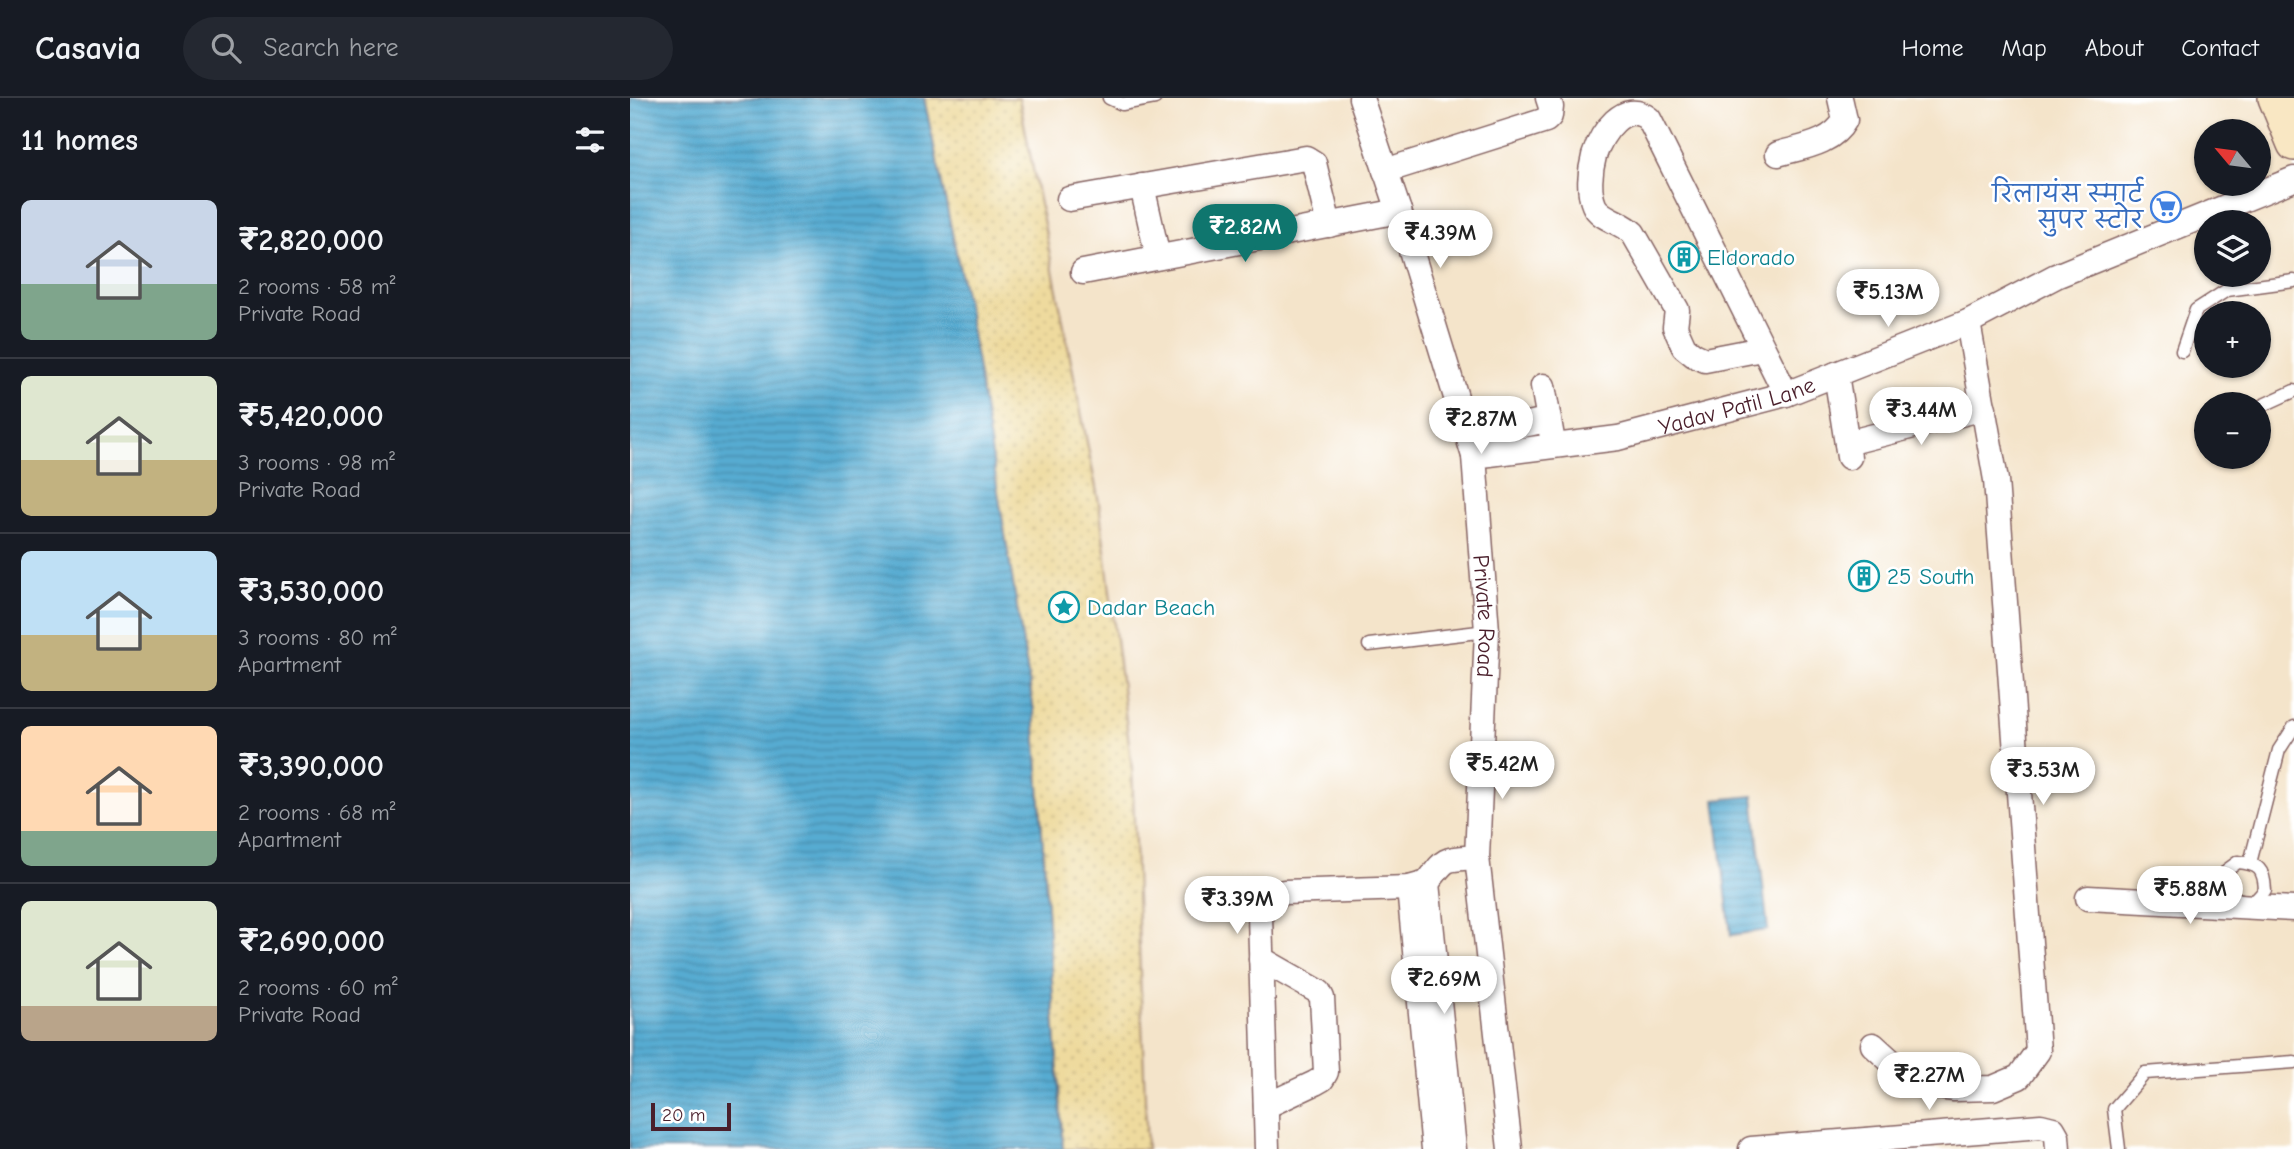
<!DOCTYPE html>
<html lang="en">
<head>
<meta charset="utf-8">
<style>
	body { margin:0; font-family:"Comic Neue","Playpen Sans Deva",sans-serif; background:#242831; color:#f1f3f6; height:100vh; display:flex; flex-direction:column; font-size:26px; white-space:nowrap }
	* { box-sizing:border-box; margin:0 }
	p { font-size:23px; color:#9ea1a6 }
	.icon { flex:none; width:38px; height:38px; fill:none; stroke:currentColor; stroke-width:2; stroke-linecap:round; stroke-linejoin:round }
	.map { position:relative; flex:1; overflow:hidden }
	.sheet { display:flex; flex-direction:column; background:#171b24; width:630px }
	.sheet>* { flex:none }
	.needle { width:46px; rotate:299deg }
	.tools { position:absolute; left:1564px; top:21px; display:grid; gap:14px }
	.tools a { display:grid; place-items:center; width:77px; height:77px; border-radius:50%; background:#171b24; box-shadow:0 2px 5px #0004; font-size:35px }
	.scale { position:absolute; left:21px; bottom:18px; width:80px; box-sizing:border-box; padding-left:7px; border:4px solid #4a1f2b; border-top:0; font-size:19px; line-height:24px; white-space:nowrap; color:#4a1f2b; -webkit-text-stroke:5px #fff; paint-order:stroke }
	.price { position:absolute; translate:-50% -60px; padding:0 16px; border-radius:24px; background:#fff; color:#222; font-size:23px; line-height:46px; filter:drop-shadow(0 2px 4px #0008) }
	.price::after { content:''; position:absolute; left:50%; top:42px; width:21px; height:16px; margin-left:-10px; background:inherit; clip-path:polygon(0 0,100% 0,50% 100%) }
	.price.active { background:#0f766e; color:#fff }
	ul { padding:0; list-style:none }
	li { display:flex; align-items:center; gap:21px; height:175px; padding:0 21px }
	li+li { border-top:2px solid #363941 }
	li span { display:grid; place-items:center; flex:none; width:196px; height:140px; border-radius:10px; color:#555 }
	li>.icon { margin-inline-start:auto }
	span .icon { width:84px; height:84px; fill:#fffc; stroke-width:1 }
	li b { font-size:30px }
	h2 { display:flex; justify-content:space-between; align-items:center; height:84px; padding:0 21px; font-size:30px }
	header { display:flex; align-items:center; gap:42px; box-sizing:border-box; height:98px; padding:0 35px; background:#171b24; border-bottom:2px solid #363941 }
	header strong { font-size:33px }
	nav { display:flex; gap:38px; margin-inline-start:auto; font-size:24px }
	.search { width:490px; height:63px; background:#242831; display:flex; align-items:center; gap:18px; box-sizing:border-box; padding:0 24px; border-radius:38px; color:#9ea1a6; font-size:26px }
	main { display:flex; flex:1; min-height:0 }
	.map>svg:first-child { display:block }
</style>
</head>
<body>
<header>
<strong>Casavia</strong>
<div class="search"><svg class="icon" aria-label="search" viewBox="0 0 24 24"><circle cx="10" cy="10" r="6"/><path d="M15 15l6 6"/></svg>Search here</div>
<nav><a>Home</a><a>Map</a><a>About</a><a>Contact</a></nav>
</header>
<main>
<section class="sheet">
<h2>11 homes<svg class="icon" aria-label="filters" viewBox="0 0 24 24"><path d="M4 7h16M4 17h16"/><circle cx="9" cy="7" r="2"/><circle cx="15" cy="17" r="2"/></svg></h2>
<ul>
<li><span style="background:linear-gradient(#c9d6e8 60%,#7fa58c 0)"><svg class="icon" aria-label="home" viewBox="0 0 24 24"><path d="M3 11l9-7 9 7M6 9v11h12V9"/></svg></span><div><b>₹2,820,000</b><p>2 rooms · 58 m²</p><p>Private Road</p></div></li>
<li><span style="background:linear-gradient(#dfe7d0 60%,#c2b280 0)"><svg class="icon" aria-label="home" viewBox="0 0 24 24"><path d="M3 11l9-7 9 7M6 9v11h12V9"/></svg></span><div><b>₹5,420,000</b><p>3 rooms · 98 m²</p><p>Private Road</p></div></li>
<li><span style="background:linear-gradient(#bfe0f5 60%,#c2b280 0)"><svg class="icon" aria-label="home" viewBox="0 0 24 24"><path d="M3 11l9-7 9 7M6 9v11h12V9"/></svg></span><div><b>₹3,530,000</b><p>3 rooms · 80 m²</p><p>Apartment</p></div></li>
<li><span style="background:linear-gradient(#ffd9b3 75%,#7fa58c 0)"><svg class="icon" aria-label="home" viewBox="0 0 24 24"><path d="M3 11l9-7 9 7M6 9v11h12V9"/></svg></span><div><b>₹3,390,000</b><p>2 rooms · 68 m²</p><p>Apartment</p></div></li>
<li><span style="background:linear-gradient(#dfe7d0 75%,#b9a48a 0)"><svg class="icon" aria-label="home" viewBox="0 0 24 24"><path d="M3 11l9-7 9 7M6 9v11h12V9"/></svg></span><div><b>₹2,690,000</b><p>2 rooms · 60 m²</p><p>Private Road</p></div></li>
</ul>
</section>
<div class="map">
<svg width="1664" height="1051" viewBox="0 0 1664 1051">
	<defs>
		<pattern id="sand-dots" width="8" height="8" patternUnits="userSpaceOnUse" patternTransform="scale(1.75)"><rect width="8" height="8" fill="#eeda9e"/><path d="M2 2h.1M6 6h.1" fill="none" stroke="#cebb88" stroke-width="1.8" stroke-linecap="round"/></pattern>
		<pattern id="water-rules" width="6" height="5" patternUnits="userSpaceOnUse" patternTransform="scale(1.75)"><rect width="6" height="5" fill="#56acd2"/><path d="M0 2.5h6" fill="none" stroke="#498bab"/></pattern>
	</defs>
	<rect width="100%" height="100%" fill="#fff"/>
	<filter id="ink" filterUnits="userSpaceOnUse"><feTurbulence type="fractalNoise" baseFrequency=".0143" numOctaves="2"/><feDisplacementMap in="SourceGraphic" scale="14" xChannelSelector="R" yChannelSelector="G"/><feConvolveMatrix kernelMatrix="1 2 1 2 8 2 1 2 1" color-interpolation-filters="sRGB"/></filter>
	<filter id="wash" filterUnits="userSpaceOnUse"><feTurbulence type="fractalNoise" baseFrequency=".00686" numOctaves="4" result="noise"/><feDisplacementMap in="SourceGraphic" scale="28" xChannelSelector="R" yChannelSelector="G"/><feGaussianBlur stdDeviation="1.57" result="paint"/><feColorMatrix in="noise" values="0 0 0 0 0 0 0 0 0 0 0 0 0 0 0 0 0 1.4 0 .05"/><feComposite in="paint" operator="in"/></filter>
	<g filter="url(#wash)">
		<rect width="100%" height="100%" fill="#f4e4ca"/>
		<path fill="url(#sand-dots)" stroke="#9c7c64" stroke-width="2" d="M294,0H389L469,405L502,670L517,1051H433L404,613L338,211Z"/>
		<g fill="url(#water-rules)" stroke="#50667e" stroke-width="2">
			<path d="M0,0H294L338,211L404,613L433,1051H0Z"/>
			<path d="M1123,698L1138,832L1101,837L1085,702Z"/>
		</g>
	</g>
	<g filter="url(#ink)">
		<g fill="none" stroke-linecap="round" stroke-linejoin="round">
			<g stroke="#866463" stroke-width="15">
				<g id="lane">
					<path d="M479,0L492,6L525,0"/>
					<path d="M1552,253L1566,212L1597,192L1664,183"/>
					<path d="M1629,309L1664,293"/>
					<path d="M739,547L857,533"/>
					<path d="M1608,764C1629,766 1634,771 1635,792L1625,803C1610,804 1603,801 1595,789L1597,772Z"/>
					<path d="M1620,765L1649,652L1664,629"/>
					<path d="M1489,1051L1484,1011L1515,975L1664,964"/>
				</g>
			</g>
			<g stroke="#866463" stroke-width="27">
				<g id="street">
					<path id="s1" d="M731,0L769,113L844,358L857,533L847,759L880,1051"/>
					<path d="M1148,56C1172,49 1202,46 1215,22L1210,0"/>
					<path d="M755,73L916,22L920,18L921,9L918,0"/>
					<path d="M512,88L528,159"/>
					<path d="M439,101L676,60L684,65L699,127"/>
					<path d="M453,174L769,113"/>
					<path d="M1132,251L1075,262L1064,257L1054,249L1045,229L1047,212L1003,135C992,124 969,120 964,107C958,93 960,73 964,58C971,36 994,0 1019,21L1156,296"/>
					<path d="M1206,276L1219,359"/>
					<path d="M913,288L922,339"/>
					<path d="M839,312L844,330L851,336L912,323"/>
					<path d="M1217,345L1354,310"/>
					<path id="s2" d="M844,358L988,340L1156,296L1338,224L1426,178L1664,81"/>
					<path d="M797,785L824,1051"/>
					<path d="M779,790L804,1051"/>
					<path d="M1458,800L1664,811"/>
					<path d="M631,861L689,894L692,900L696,974L692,981L685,985L636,1008"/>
					<path d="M1243,947L1286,986L1324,991L1363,990L1389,979L1408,953L1366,382L1338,224"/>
					<path d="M637,1051L630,818L636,805L654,794L779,790L797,785C818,758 812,762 847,759"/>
					<path d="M1121,1051L1411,1028L1423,1031L1427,1038L1428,1051"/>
				</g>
			</g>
			<g stroke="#866463" stroke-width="36">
				<path id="secondary" d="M1645,0L1664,46"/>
			</g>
			<use href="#lane" stroke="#fff" stroke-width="12"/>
			<use href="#street" stroke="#fff" stroke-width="24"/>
			<use href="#secondary" stroke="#f9e7c3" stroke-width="33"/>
		</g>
	</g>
	<defs>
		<g id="supermarket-ring" transform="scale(1.575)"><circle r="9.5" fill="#fff" stroke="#3f7fe0" stroke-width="1.5"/><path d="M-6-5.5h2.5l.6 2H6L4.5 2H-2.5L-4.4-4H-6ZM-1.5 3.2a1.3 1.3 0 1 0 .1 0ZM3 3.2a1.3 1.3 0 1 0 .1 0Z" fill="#3f7fe0"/></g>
		<g id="building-ring" transform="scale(1.575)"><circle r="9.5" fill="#fff" stroke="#0f9aa8" stroke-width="1.5"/><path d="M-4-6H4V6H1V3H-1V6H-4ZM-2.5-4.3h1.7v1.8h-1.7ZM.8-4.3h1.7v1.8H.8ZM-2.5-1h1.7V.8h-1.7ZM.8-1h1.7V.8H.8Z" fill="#0f9aa8"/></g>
		<g id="sight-ring" transform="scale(1.575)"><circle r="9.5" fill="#fff" stroke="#0f9aa8" stroke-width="1.5"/><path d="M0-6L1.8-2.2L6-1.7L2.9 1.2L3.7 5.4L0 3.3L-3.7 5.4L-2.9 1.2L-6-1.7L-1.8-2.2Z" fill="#0f9aa8"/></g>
	</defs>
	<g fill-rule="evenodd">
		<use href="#supermarket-ring" x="1536" y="109"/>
		<use href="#building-ring" x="1054" y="159"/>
		<use href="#building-ring" x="1234" y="478"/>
		<use href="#sight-ring" x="434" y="509"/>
	</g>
	<g text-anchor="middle" stroke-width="5" stroke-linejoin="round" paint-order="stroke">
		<g font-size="23" fill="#366cbe" stroke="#fff" text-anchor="end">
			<text x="1513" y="104">रिलायंस स्मार्ट<tspan x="1513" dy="26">सुपर स्टोर</tspan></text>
		</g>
		<g font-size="23" fill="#0d838f" stroke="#fff" text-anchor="start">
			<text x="1077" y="167">Eldorado</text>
			<text x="1257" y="486">25 South</text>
			<text x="457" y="517">Dadar Beach</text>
		</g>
		<g font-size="23" fill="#4a1f2b" stroke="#fff">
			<text dy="8" stroke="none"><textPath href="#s2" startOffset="268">Yadav Patil Lane</textPath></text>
			<text dy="8" stroke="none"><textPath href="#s1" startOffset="536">Private Road</textPath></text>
		</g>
	</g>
</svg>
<div class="tools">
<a><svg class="needle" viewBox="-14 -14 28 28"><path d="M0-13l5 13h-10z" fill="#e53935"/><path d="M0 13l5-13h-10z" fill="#9ea1a6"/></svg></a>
<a><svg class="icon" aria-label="layers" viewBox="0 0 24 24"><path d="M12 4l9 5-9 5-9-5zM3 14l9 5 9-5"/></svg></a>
<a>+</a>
<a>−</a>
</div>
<div class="scale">20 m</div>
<b class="price active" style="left:615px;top:166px">₹2.82M</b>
<b class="price" style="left:810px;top:172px">₹4.39M</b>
<b class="price" style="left:1258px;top:231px">₹5.13M</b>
<b class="price" style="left:1291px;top:349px">₹3.44M</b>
<b class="price" style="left:851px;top:358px">₹2.87M</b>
<b class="price" style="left:872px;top:703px">₹5.42M</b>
<b class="price" style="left:1413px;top:709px">₹3.53M</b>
<b class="price" style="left:1560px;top:828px">₹5.88M</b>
<b class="price" style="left:607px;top:838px">₹3.39M</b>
<b class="price" style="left:814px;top:918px">₹2.69M</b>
<b class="price" style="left:1299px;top:1014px">₹2.27M</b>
</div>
</main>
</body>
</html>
